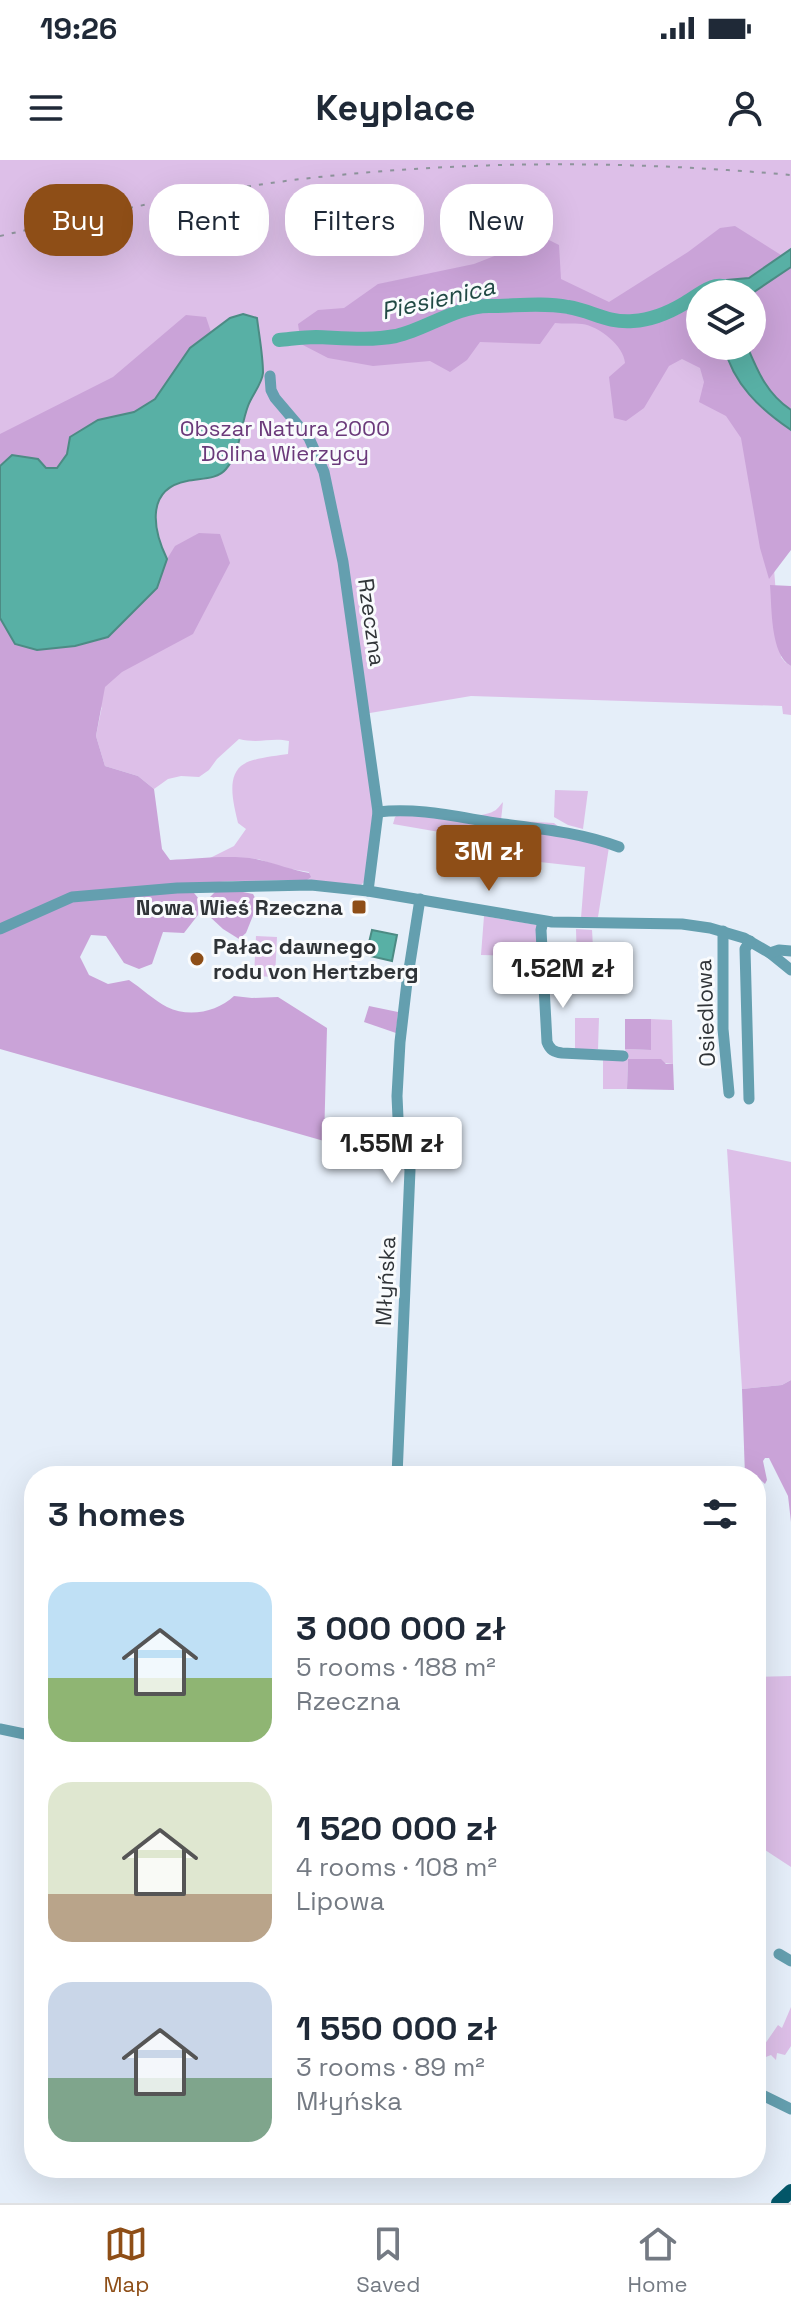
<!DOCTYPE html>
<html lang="en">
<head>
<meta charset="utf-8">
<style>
	body { margin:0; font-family:"Space Grotesk",sans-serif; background:#f6f6f7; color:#1f2937; height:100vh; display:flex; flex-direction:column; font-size:30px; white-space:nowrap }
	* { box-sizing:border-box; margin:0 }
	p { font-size:26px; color:#747a83 }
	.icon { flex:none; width:44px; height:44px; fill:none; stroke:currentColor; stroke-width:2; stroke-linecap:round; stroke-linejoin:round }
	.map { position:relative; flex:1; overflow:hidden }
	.drawer { position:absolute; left:24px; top:1306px; width:742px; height:712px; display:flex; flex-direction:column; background:#fff; border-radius:32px; box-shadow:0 8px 32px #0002 }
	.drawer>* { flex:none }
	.hud { position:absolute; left:24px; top:24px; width:744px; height:72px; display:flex; gap:16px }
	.fabs { position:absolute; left:686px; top:120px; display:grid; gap:16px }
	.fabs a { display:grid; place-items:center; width:80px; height:80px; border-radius:50%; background:#fff; box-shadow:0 8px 32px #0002; font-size:40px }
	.price { position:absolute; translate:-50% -68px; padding:0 18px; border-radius:8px; background:#fff; color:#222; font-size:26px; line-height:52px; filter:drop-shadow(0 2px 4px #0008) }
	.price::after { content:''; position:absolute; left:50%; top:48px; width:24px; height:18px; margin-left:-12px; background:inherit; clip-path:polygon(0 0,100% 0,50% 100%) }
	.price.active { background:#8e4e17; color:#fff }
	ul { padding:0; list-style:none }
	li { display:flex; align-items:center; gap:24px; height:200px; padding:0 24px }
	li span { display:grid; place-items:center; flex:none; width:224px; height:160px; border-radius:24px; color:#555 }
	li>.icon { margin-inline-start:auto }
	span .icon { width:96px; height:96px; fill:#fffc; stroke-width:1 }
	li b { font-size:34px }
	h2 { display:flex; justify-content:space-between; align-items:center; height:96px; padding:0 24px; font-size:34px }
	.chip { padding:0 28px; border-radius:32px; background:#fff; box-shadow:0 8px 32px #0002; font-size:28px; line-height:72px }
	.chip.active { background:#8e4e17; color:#fff }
	.status { display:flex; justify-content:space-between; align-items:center; height:56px; padding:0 40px; background:#fff; direction:ltr }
	.status svg { height:22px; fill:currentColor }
	header { display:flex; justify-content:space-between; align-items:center; height:104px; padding:0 24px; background:#fff; font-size:36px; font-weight:700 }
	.tabs { display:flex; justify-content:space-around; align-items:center; height:112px; border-top:2px solid #e0e1e3; background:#fff; font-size:22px; color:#747a83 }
	.tabs a { display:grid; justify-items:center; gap:4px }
	.tabs .active { color:#8e4e17 }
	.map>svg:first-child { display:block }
</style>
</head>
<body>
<div class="status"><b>19:26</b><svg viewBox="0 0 49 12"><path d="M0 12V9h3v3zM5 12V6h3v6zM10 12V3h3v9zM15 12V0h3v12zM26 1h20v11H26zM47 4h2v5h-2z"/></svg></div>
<header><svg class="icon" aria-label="menu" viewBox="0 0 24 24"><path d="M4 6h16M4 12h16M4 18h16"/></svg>Keyplace<svg class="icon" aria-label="person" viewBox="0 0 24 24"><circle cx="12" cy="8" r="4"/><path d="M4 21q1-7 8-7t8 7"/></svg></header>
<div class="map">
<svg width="791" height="2043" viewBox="0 0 791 2043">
	<rect width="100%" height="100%" fill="#e5eef9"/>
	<g fill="#ddbfe8" fill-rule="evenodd">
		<path d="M0,0H791V381L774,409L781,497L785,502L791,506V555L783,554L782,546L471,536L364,554L376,649L366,720L361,725L307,720L309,712L285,708L258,699L210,698L234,686L246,669L238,663C234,645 225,615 244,604C253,598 276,596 288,594L289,581C271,577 260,584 239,579L217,599L209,610L199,617L181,616L168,619L154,629L138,616L105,606L96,576L102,546L0,773ZM700,134H752V186H700Z"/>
		<path d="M555,630L588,631L583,669L568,665L554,657Z"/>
		<path d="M503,642L501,660L554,663L567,674L609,687L598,757L581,758L585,707L495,697L497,682L393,664L395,657L401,653C423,654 477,661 494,651C497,650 501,644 503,642Z"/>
		<path d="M484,756L537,765L539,784L518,796L481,795Z"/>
		<path d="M576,769L592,770L594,804H577Z"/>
		<path d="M256,776L277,777L275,817L254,816Z"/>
		<path d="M575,858H599L598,889H575Z"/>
		<path d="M651,859L672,860L673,904L628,899L627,929H603V898H627L625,889L651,890Z"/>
		<path d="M727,989L791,1002V1220L782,1225L742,1229Z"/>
		<path d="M791,1516V1707L756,1684V1517Z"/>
		<path d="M791,1847V1886L785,1895L777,1893L776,1900L771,1895L756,1901V1903V1897L778,1865L782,1868Z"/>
	</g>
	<g fill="#caa3d8">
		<path d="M735,66L781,95L749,118L727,120L725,134H700V186H724C734,224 760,249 791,270V390L769,419L760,388L741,278L726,256L699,242L704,222L700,208L682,199L669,206L644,248L626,261L614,258L609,217L625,203C624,186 599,166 582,164C573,163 564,164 555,163L540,184L480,182L467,200L450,212L430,201L373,206L328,198L301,184L298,164L318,150L344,148L378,124L474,104L543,77L559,85L561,119L609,142L688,92L720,68Z"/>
		<path d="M791,107V250C768,234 757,211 745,186H752L751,134Z"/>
		<path d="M186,155L206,157L211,172L190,189L155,239L134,252L98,260L57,308H46L13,295L0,306V274L113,217Z"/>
		<path d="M199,373L220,374L230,403L193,474L122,512L105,527L96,576L105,606L138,616L154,629L162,689L170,700C198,699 233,694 260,700C277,704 292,710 309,713L311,717L307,720L233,721L177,725L194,733L199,739L198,755L184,773L163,772L152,804L139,809L124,803L106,776L91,775L80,797L89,815L108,824L129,820C141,828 154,840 167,847C189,858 217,852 234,836L252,838L278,837L327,868L324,981L0,889V458L15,484L37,490L75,486L108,478L157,428L167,399L175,386Z"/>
		<path d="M770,425L791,426V506C770,495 772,447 770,425Z"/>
		<path d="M238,731L253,734L258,743L246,773L239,779L223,769L209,756L208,739L215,732Z"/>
		<path d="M369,846L398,852L396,873L364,862Z"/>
		<path d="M625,859H651V890L625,889Z"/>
		<path d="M628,899H661L666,904H673L674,930L627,929Z"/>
		<path d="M791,1220V1362L788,1336L769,1298H765L763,1301L767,1320L765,1324L756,1316H745L742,1229L782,1225Z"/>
	</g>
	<g fill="#58b0a5" stroke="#4c8b84" stroke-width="2">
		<path d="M791,89V107L751,134H725L727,120L749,118Z"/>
		<path d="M243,154L257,158C259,175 263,195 263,213C262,224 252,235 248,246C240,267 241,291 226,309C217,320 200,318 187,321C145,329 153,370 167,399L157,428L108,477L75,486L37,490L15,484L0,458V306L12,295L38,299L46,308H57L67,294L70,277L98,260L134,252L155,239L190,188L230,158Z"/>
		<path d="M724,186H747C758,212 767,234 791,250V270C760,249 733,224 724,186Z"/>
		<path d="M372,770L397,775L392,801L366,795Z"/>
	</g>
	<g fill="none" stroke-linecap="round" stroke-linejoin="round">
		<path stroke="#58b0a5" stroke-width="14" d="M279,180C291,179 304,177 316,177C343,178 369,181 396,176C427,169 456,146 489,146C515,146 542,142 568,147C593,151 606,163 633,161C652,160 670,152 685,143C707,130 714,118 740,132"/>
		<g stroke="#649faf" stroke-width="11">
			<path d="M270,216L271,230L275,238L309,278L324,312L343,402L378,652L368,731"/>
			<path d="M378,652C420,647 461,658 503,664C542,669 582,673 619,687"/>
			<path d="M543,761L541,770L547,882C550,890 554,892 562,893L623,896"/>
			<path d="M0,769L72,737L177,728L311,725L368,731L552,762L682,764L710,768L744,778L770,793L791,810"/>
			<path d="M723,771V869L729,933"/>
			<path d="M770,793L779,790L791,791"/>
			<path d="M749,939L745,789L750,781"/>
			<path d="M397,1316L410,1010L398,958L397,936L400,882L407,822L420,739"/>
			<path d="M0,1569L34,1576"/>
			<path d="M779,1794L791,1801"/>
			<path d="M756,1932L791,1949"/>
		</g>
		<path stroke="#035668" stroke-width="14" d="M778,2043L791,2031"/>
		<path stroke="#8e949c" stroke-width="2" stroke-dasharray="4 8" stroke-linecap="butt" d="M0,76C97,54 194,33 293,20C459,0 625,0 791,15"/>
	</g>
	<g fill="#8e4e17" stroke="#f9fbfd" stroke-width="3">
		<rect x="351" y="739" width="16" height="16" rx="4"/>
		<circle cx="197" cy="799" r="8"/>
	</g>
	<g text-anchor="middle" stroke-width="6" stroke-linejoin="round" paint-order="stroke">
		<g font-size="22" fill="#6a397a" stroke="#f9fbfd">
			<text x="285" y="276">Obszar Natura 2000<tspan x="285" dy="25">Dolina Wierzycy</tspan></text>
		</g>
		<g font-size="22" fill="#303438" stroke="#f9fbfd">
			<text transform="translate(372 462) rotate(82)" y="8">Rzeczna</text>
			<text transform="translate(705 853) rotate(-92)" y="8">Osiedlowa</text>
			<text transform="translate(385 1121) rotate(-87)" y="8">Młyńska</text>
		</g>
		<g font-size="22" font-weight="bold" fill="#303438" stroke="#f9fbfd" text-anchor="end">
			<text x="343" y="755">Nowa Wieś Rzeczna</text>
			<text x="213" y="794" text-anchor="start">Pałac dawnego<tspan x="213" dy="25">rodu von Hertzberg</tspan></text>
		</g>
		<g font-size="24" font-style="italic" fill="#214a45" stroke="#f9fbfd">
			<text transform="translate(438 139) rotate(-13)" y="8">Piesienica</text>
		</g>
	</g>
</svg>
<div class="fabs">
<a><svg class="icon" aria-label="layers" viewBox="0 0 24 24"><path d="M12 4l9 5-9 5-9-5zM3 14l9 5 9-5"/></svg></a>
</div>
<b class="price active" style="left:489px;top:733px">3M zł</b>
<b class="price" style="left:563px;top:850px">1.52M zł</b>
<b class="price" style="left:392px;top:1025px">1.55M zł</b>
<div class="hud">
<a class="chip active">Buy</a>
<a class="chip">Rent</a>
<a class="chip">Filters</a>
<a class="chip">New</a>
</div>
<section class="drawer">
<h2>3 homes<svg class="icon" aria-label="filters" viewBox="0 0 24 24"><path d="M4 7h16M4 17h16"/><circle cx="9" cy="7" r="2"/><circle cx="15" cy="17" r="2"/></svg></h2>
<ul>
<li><span style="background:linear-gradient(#bfe0f5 60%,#8fb573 0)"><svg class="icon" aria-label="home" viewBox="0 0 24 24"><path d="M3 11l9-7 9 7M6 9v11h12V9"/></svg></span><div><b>3 000 000 zł</b><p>5 rooms · 188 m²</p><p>Rzeczna</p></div></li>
<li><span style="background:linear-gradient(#dfe7d0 70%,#b9a48a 0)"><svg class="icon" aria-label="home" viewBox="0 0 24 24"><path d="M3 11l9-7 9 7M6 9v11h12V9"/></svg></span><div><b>1 520 000 zł</b><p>4 rooms · 108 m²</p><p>Lipowa</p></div></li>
<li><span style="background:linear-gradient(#c9d6e8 60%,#7fa58c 0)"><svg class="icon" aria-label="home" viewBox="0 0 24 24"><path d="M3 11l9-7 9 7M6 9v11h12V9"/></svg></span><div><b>1 550 000 zł</b><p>3 rooms · 89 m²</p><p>Młyńska</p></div></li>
</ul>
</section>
</div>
<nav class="tabs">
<a class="active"><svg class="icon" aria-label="map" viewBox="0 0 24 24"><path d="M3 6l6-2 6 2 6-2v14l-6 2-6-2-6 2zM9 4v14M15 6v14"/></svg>Map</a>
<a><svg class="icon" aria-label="saved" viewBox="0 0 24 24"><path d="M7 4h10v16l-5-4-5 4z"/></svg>Saved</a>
<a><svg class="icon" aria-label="home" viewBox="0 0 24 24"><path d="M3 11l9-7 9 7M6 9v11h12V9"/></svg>Home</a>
</nav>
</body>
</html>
